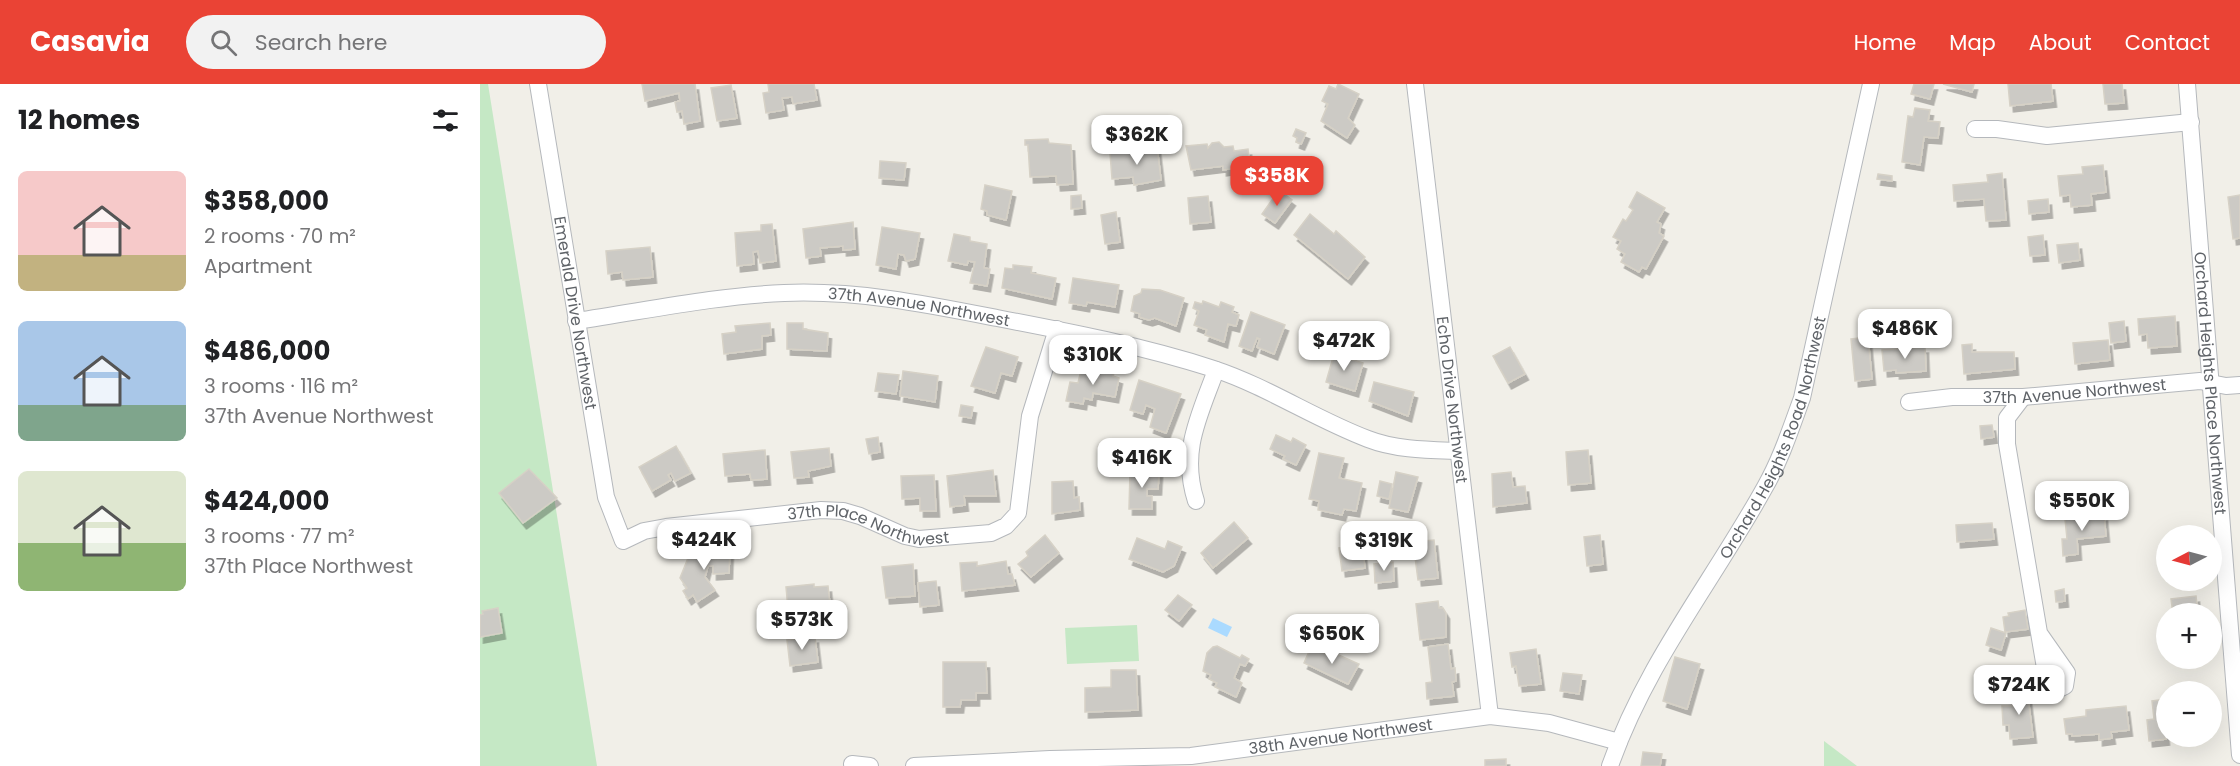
<!DOCTYPE html>
<html lang="en">
<head>
<meta charset="utf-8">
<style>
	body { margin:0; font-family:Poppins,sans-serif; background:#f2f2f2; color:#202124; height:100vh; display:flex; flex-direction:column; font-size:22px; white-space:nowrap }
	* { box-sizing:border-box; margin:0 }
	p { font-size:20px; color:#757577 }
	.icon { flex:none; width:33px; height:33px; fill:none; stroke:currentColor; stroke-width:2; stroke-linecap:round; stroke-linejoin:round }
	.map { position:relative; flex:1; overflow:hidden }
	.panel { display:flex; flex-direction:column; background:#fff; width:480px }
	.panel>* { flex:none }
	.needle { width:39px; rotate:264deg }
	.tools { position:absolute; left:1676px; top:441px; display:grid; gap:12px }
	.tools a { display:grid; place-items:center; width:66px; height:66px; border-radius:50%; background:#fff; box-shadow:0 6px 24px #0002; font-size:30px }
	.price { position:absolute; translate:-50% -51px; padding:0 14px; border-radius:12px; background:#fff; color:#222; font-size:20px; line-height:39px; filter:drop-shadow(0 2px 3px #0008) }
	.price::after { content:''; position:absolute; left:50%; top:36px; width:18px; height:14px; margin-left:-9px; background:inherit; clip-path:polygon(0 0,100% 0,50% 100%) }
	.price.on { background:#ea4335; color:#fff }
	ul { padding:0; list-style:none }
	li { display:flex; align-items:center; gap:18px; height:150px; padding:0 18px }
	li span { display:grid; place-items:center; flex:none; width:168px; height:120px; border-radius:9px; color:#555 }
	li>.icon { margin-inline-start:auto }
	span .icon { width:72px; height:72px; fill:#fffc; stroke-width:1 }
	li b { font-size:26px }
	h2 { display:flex; justify-content:space-between; align-items:center; height:72px; padding:0 18px; font-size:26px }
	header { display:flex; align-items:center; gap:36px; box-sizing:border-box; height:84px; padding:0 30px; background:#ea4335; color:#fff }
	header strong { font-size:28px }
	nav { display:flex; gap:33px; margin-inline-start:auto; font-size:21px }
	.search { width:420px; height:54px; background:#f2f2f2; display:flex; align-items:center; gap:15px; box-sizing:border-box; padding:0 21px; border-radius:33px; color:#757577; font-size:22px }
	main { display:flex; flex:1; min-height:0 }
	.map>svg:first-child { display:block }
</style>
</head>
<body>
<header>
<strong>Casavia</strong>
<div class="search"><svg class="icon" aria-label="search" viewBox="0 0 24 24"><circle cx="10" cy="10" r="6"/><path d="M15 15l6 6"/></svg>Search here</div>
<nav><a>Home</a><a>Map</a><a>About</a><a>Contact</a></nav>
</header>
<main>
<section class="panel">
<h2>12 homes<svg class="icon" aria-label="filters" viewBox="0 0 24 24"><path d="M4 7h16M4 17h16"/><circle cx="9" cy="7" r="2"/><circle cx="15" cy="17" r="2"/></svg></h2>
<ul>
<li><span style="background:linear-gradient(#f6c9c9 70%,#c2b280 0)"><svg class="icon" aria-label="home" viewBox="0 0 24 24"><path d="M3 11l9-7 9 7M6 9v11h12V9"/></svg></span><div><b>$358,000</b><p>2 rooms · 70 m²</p><p>Apartment</p></div></li>
<li><span style="background:linear-gradient(#a9c7e8 70%,#7fa58c 0)"><svg class="icon" aria-label="home" viewBox="0 0 24 24"><path d="M3 11l9-7 9 7M6 9v11h12V9"/></svg></span><div><b>$486,000</b><p>3 rooms · 116 m²</p><p>37th Avenue Northwest</p></div></li>
<li><span style="background:linear-gradient(#dfe7d0 60%,#8fb573 0)"><svg class="icon" aria-label="home" viewBox="0 0 24 24"><path d="M3 11l9-7 9 7M6 9v11h12V9"/></svg></span><div><b>$424,000</b><p>3 rooms · 77 m²</p><p>37th Place Northwest</p></div></li>
</ul>
</section>
<div class="map">
<svg width="1760" height="682" viewBox="0 0 1760 682">
	<defs>
		<filter id="shadow"><feDropShadow dx="3.5" dy="6" stdDeviation="0" flood-color="#0004"/></filter>
	</defs>
	<rect width="100%" height="100%" fill="#f1efe8"/>
	<g fill="#c5e8c5">
		<path d="M0,0H8L117,682H0Z"/>
		<path d="M657,541L659,577L587,580L585,544Z"/>
		<path d="M1344,657L1377,682H1344Z"/>
	</g>
	<path fill="#aadaff" d="M733,534L752,543L747,553L728,544Z"/>
	<g fill="#cccac5" stroke="#d6d1c6" stroke-width="1.5" filter="url(#shadow)">
		<path d="M162,0H215L220,37L204,40L202,27L197,28L195,18L200,17L199,9L165,17Z"/>
		<path d="M288,0H334L337,16L313,20L312,13L302,14L304,26L286,29L283,9L289,8Z"/>
		<path d="M858,0L879,10L868,34L875,41L867,54L841,37L848,20L842,17L849,2L856,5Z"/>
		<path d="M1434,0H1454L1450,15L1431,10Z"/>
		<path d="M1463,0H1494L1492,8Z"/>
		<path d="M1528,0H1571L1573,17L1530,22Z"/>
		<path d="M1623,0H1642L1644,19L1625,20Z"/>
		<path d="M251,1L257,34L237,37L231,4Z"/>
		<path d="M1435,24L1450,26L1448,37L1460,38L1458,54L1444,53L1440,81L1422,78L1428,32L1433,33Z"/>
		<path d="M816,45L826,49L821,60L816,58L817,54L813,52Z"/>
		<path d="M568,55L569,59L591,61L593,100L577,101L576,92L550,93L548,61H545V56Z"/>
		<path d="M739,58L744,63L753,62L754,67L768,65L770,82L743,86V82L711,86L706,62L727,60L728,64L732,59Z"/>
		<path d="M677,62L681,96L654,101L653,93L632,95L630,69H664L663,64Z"/>
		<path d="M400,77L426,79L424,96L399,94Z"/>
		<path d="M1623,81L1626,108L1611,110L1612,121L1591,123L1590,111L1580,112L1578,92L1603,90L1602,83Z"/>
		<path d="M1522,89L1526,136L1506,137L1504,115L1474,117L1473,101L1508,98L1507,91Z"/>
		<path d="M1398,90L1412,92V97L1397,95Z"/>
		<path d="M505,101L532,107L526,136L507,131V127L501,125Z"/>
		<path d="M799,106L812,116L795,139L782,130Z"/>
		<path d="M1157,108L1185,124L1177,138L1181,140L1179,149L1184,152L1166,185L1162,183L1159,188L1141,178L1145,170L1137,165L1141,157L1133,153L1143,135L1146,137L1153,126L1149,123Z"/>
		<path d="M601,111L602,124L591,125V112Z"/>
		<path d="M1760,111V154L1753,155L1748,113Z"/>
		<path d="M728,112L731,138L710,140L708,114Z"/>
		<path d="M1568,115L1569,128L1549,130L1548,117Z"/>
		<path d="M636,128L640,158L625,160L621,131Z"/>
		<path d="M830,130L854,150L856,147L885,173L868,195L814,151Z"/>
		<path d="M373,138L375,165L363,166V162L340,164L341,172L326,174L323,145Z"/>
		<path d="M292,140L296,177L280,179L278,167L273,168L274,180L257,182L255,149L281,147V141Z"/>
		<path d="M402,143L440,149L435,175L426,177L424,171L418,170L416,185L396,181Z"/>
		<path d="M474,150L490,153V157L507,160L504,184L510,185L507,202L490,199L495,178L488,177L487,181L468,177Z"/>
		<path d="M1563,151L1565,171L1550,172L1548,153Z"/>
		<path d="M1598,159L1600,176L1579,179L1577,161Z"/>
		<path d="M170,163L173,193L143,196L142,188L128,190L126,167Z"/>
		<path d="M533,181L552,183L551,189L576,194L572,215L522,204L525,184L533,185Z"/>
		<path d="M593,194L639,201L635,223L607,218L606,222L589,219Z"/>
		<path d="M662,205L680,206L704,214L696,242L675,234L669,236L659,233L660,230L651,227L654,212L661,209Z"/>
		<path d="M723,217L739,223L741,218L754,223L752,228L759,231L756,242L748,240L744,258L725,251L727,246L714,241L719,227L713,224L715,218L722,220Z"/>
		<path d="M771,228L805,241L794,270L777,263L780,255L777,254L772,267L759,262Z"/>
		<path d="M1695,232L1697,262L1668,264L1667,250L1659,251L1658,235Z"/>
		<path d="M1644,237L1646,257L1631,259L1629,239Z"/>
		<path d="M290,239L291,251L282,252V265L244,270L242,250L256,248L255,242Z"/>
		<path d="M307,239H323V245L348,249L347,267L307,265Z"/>
		<path d="M1388,253L1392,295L1375,297L1371,255Z"/>
		<path d="M1628,256L1630,276L1595,280L1593,259Z"/>
		<path d="M1492,260V268H1534L1535,285L1484,290L1482,261Z"/>
		<path d="M506,263L538,273L532,292L521,289L515,309L491,302Z"/>
		<path d="M1030,263L1045,290L1028,299L1013,272Z"/>
		<path d="M1445,263L1446,287L1416,289V286L1404,287L1402,266Z"/>
		<path d="M854,270L883,279L875,307L846,298Z"/>
		<path d="M615,285L634,289L633,292L639,294L635,313L613,309L612,316L604,314L603,320L586,317L590,298L598,299L601,286L613,289Z"/>
		<path d="M423,287L458,292L455,318L420,312Z"/>
		<path d="M398,289L419,291L416,310L395,307Z"/>
		<path d="M659,296L701,310L686,349L670,343L675,325L666,321L663,330L650,326Z"/>
		<path d="M894,298L934,308L928,332L889,317Z"/>
		<path d="M481,321L493,323L491,334L479,332Z"/>
		<path d="M1512,341L1514,353L1501,355L1500,342Z"/>
		<path d="M796,351L811,358L813,354L826,361L816,381L803,375L805,372L790,365Z"/>
		<path d="M398,353L400,368L389,370L386,355Z"/>
		<path d="M196,362L211,389L195,397L191,389L188,391L191,396L172,407L159,383Z"/>
		<path d="M349,364L351,382L328,387L329,393L314,394L311,368Z"/>
		<path d="M285,366L287,395L271,396L270,390L245,392L243,370Z"/>
		<path d="M1108,366L1111,399L1088,401L1086,368Z"/>
		<path d="M839,369L864,374L859,394L882,399L876,427L864,425L862,431L838,426L839,417L829,415Z"/>
		<path d="M49,385L77,414L43,439L19,409Z"/>
		<path d="M513,386L516,412H484L485,421L470,423L467,392Z"/>
		<path d="M650,387L679,388L678,405H667V412H672V425H649Z"/>
		<path d="M916,388L938,393L928,428L909,424Z"/>
		<path d="M1031,388L1033,403L1045,402L1047,419L1013,423L1012,390Z"/>
		<path d="M454,391L456,427H440V414L422,415L421,392Z"/>
		<path d="M593,397L594,414L599,413L600,426L572,430V398Z"/>
		<path d="M900,397L912,400L909,415L897,412Z"/>
		<path d="M1624,431L1626,452L1597,455L1598,470L1583,472L1582,455H1587L1585,435Z"/>
		<path d="M754,438L768,454L733,484L721,469Z"/>
		<path d="M1512,439L1514,455L1477,458L1476,441Z"/>
		<path d="M565,451L579,469L551,493L538,480L548,472L546,468Z"/>
		<path d="M1120,451L1123,480L1107,482L1104,453Z"/>
		<path d="M657,454L685,465L688,457L702,463L694,482L683,488L649,475Z"/>
		<path d="M954,456L958,494L938,496L933,458Z"/>
		<path d="M882,461L885,484L862,487L859,464Z"/>
		<path d="M250,463L249,489L233,490V482H228L225,493L235,506L217,518L213,511L208,515L203,507L207,504L200,494L210,469L216,472L229,465Z"/>
		<path d="M526,477L528,490H532L535,501L482,507L480,479L497,478V482Z"/>
		<path d="M913,478L914,497L895,499L894,480Z"/>
		<path d="M433,480L435,512L406,514L402,483Z"/>
		<path d="M456,497L459,521L440,523L438,499Z"/>
		<path d="M334,500V503L348,502L350,521L308,525L306,503Z"/>
		<path d="M1584,505L1585,517L1576,518L1575,507Z"/>
		<path d="M698,511L712,521L699,537L685,526Z"/>
		<path d="M1716,512L1718,530H1693L1691,515Z"/>
		<path d="M958,517L959,524H963L966,529V553L940,556L936,520Z"/>
		<path d="M18,524L22,549L0,553V531L3,530L2,527Z"/>
		<path d="M1545,526L1548,545L1525,548L1523,533L1529,532L1528,529Z"/>
		<path d="M1511,544L1526,549L1521,566L1506,561Z"/>
		<path d="M335,553L338,578L310,582L307,556Z"/>
		<path d="M968,560L971,585L975,584L976,597L972,598L974,612L947,615L946,599L952,598L948,563Z"/>
		<path d="M737,562L760,574L762,571L769,575L765,582L760,580L754,594L762,599L756,613L735,603L737,599L729,595L731,591L723,587L727,569L733,563Z"/>
		<path d="M831,563L852,573L854,569L879,580L868,600L824,579Z"/>
		<path d="M1056,565L1061,600L1039,602L1036,582L1032,583L1030,569Z"/>
		<path d="M1195,573L1220,580L1207,625L1183,617Z"/>
		<path d="M463,578H506L507,609H496V616H481L480,623H463Z"/>
		<path d="M631,586H656L658,626L605,628V604L631,603Z"/>
		<path d="M1083,589L1102,591L1099,610L1080,607Z"/>
		<path d="M1547,605L1553,653L1530,655L1529,641H1523L1522,622H1533L1532,606Z"/>
		<path d="M1686,615V636L1684,637L1686,655L1669,657L1667,636L1674,635L1672,617Z"/>
		<path d="M1646,622L1649,646L1631,648L1632,654L1619,656V650L1592,652V650H1586L1584,635L1606,632V626Z"/>
		<path d="M1163,668L1182,670L1180,682H1161Z"/>
		<path d="M1026,675V682H1005V676Z"/>
	</g>
	<g fill="none" stroke-linecap="round" stroke-linejoin="round">
		<g stroke="#b5b8bc" stroke-width="18">
			<g id="minor">
				<path id="s1" d="M58,0L126,413L143,457L164,447L186,443L341,426L363,427L380,432L425,452L439,455L511,449L526,442L538,429L550,332L577,245"/>
				<path id="s2" d="M935,0L1010,632"/>
				<path id="s3" d="M1707,0L1760,671"/>
				<path d="M1495,45H1517L1567,52L1711,38"/>
				<path id="s4" d="M96,237C165,227 234,212 304,209C377,206 446,220 517,234C590,248 663,262 734,285C788,303 835,335 888,355C916,366 949,366 978,367"/>
				<path d="M1543,313L1527,334V360L1565,584L1569,598L1579,605L1585,602L1587,589L1559,549"/>
				<path id="s5" d="M1429,318L1472,313H1543L1720,297L1746,302L1760,301"/>
				<path d="M716,417C700,367 719,333 736,286"/>
				<path d="M372,680L390,682"/>
				<path id="s6" d="M434,682L570,675L711,672L1010,632L1069,639L1139,658"/>
				<path id="s7" d="M1130,682C1166,579 1233,497 1285,403C1301,375 1311,344 1322,314L1391,0"/>
			</g>
		</g>
		<use href="#minor" stroke="#fff" stroke-width="16"/>
	</g>
	<g text-anchor="middle" stroke-width="4.5" stroke-linejoin="round" paint-order="stroke">
		<g font-size="16" fill="#5f6368" stroke="#fff">
			<text dy="6" stroke="none"><textPath href="#s4" startOffset="346">37th Avenue Northwest</textPath></text>
			<text dy="6" stroke="none"><textPath href="#s1" startOffset="232">Emerald Drive Northwest</textPath></text>
			<text dy="6" stroke="none"><textPath href="#s3" startOffset="300">Orchard Heights Place Northwest</textPath></text>
			<text dy="6" stroke="none"><textPath href="#s5" startOffset="166">37th Avenue Northwest</textPath></text>
			<text dy="6" stroke="none"><textPath href="#s2" startOffset="318">Echo Drive Northwest</textPath></text>
			<text dy="6" stroke="none"><textPath href="#s7" startOffset="369">Orchard Heights Road Northwest</textPath></text>
			<text dy="6" stroke="none"><textPath href="#s1" startOffset="717">37th Place Northwest</textPath></text>
			<text dy="6" stroke="none"><textPath href="#s6" startOffset="428">38th Avenue Northwest</textPath></text>
		</g>
	</g>
</svg>
<div class="tools">
<a><svg class="needle" viewBox="-14 -14 28 28"><path d="M0-13l5 13h-10z" fill="#e53935"/><path d="M0 13l5-13h-10z" fill="#757577"/></svg></a>
<a>+</a>
<a>−</a>
</div>
<b class="price" style="left:657px;top:82px">$362K</b>
<b class="price on" style="left:797px;top:123px">$358K</b>
<b class="price" style="left:1425px;top:276px">$486K</b>
<b class="price" style="left:864px;top:288px">$472K</b>
<b class="price" style="left:613px;top:302px">$310K</b>
<b class="price" style="left:662px;top:405px">$416K</b>
<b class="price" style="left:1602px;top:448px">$550K</b>
<b class="price" style="left:224px;top:487px">$424K</b>
<b class="price" style="left:904px;top:488px">$319K</b>
<b class="price" style="left:322px;top:567px">$573K</b>
<b class="price" style="left:852px;top:581px">$650K</b>
<b class="price" style="left:1539px;top:632px">$724K</b>
</div>
</main>
</body>
</html>
